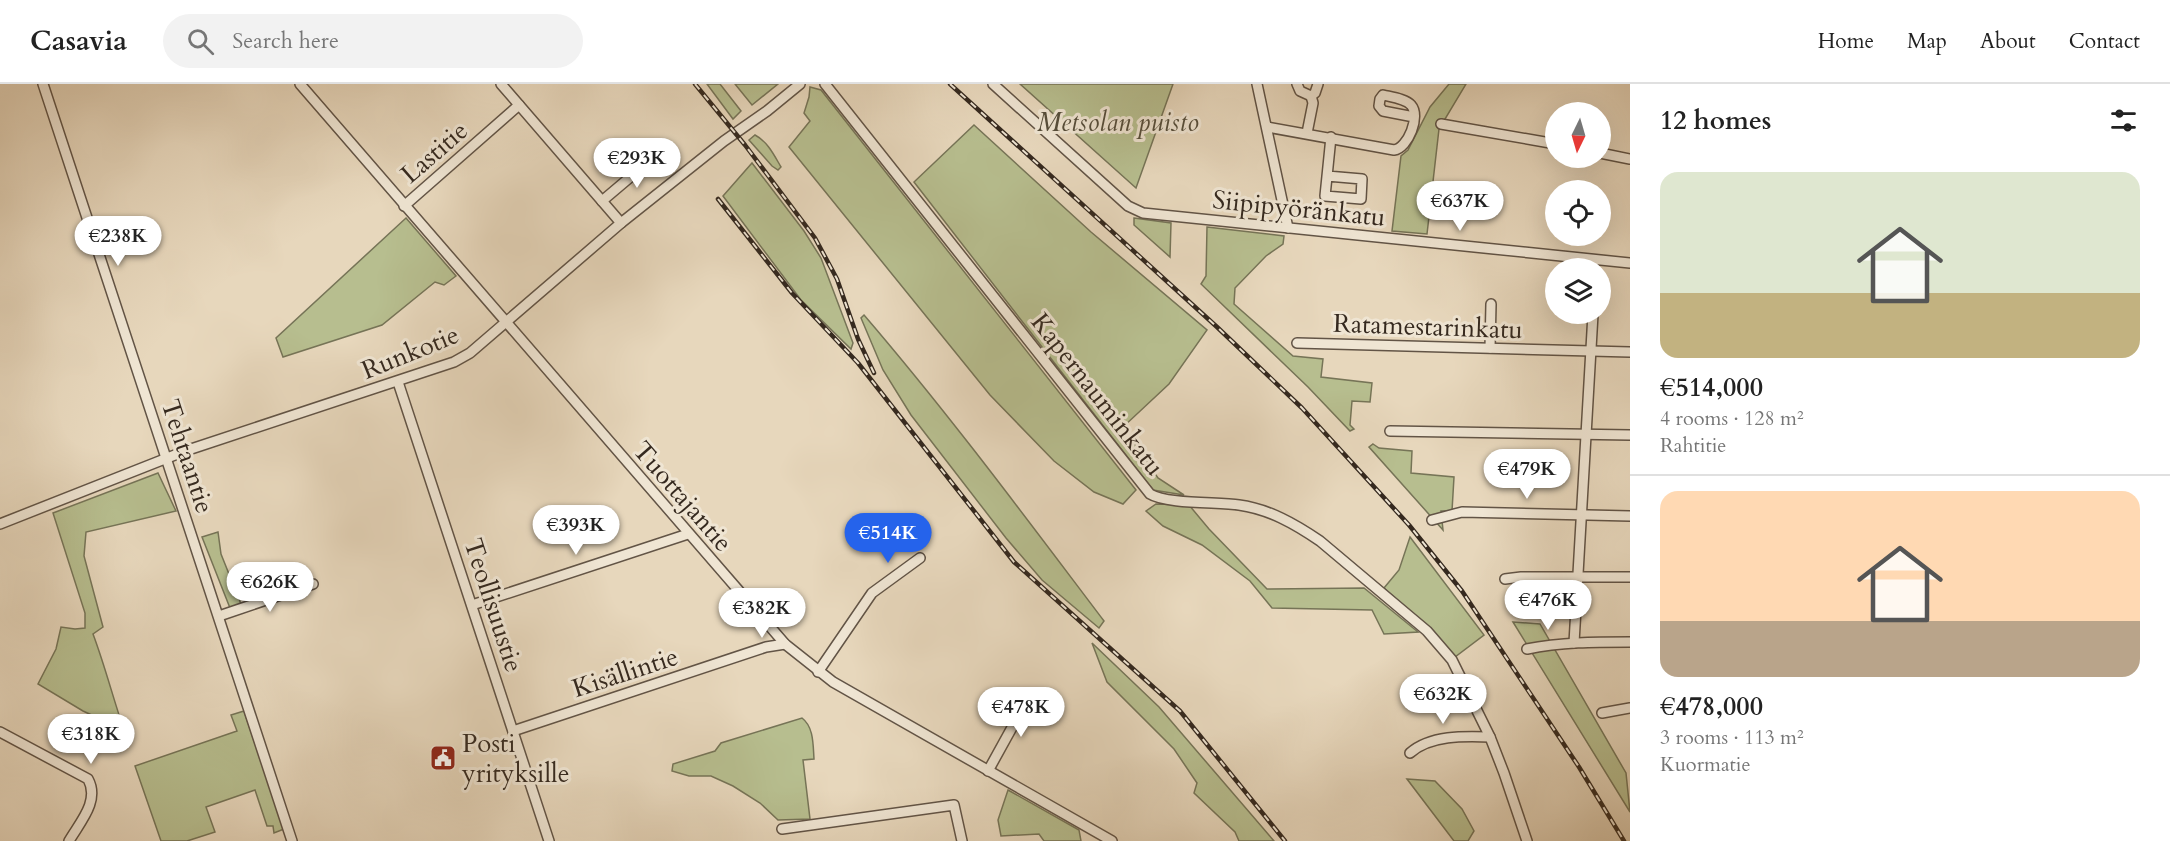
<!DOCTYPE html>
<html lang="en">
<head>
<meta charset="utf-8">
<style>
	body { margin:0; font-family:Cardo,serif; background:#f2f2f2; color:#222; height:100vh; display:flex; flex-direction:column; font-size:22px; white-space:nowrap }
	* { box-sizing:border-box; margin:0 }
	p { font-size:20px; color:#767676 }
	.icon { flex:none; width:33px; height:33px; fill:none; stroke:currentColor; stroke-width:2; stroke-linecap:round; stroke-linejoin:round }
	.map { position:relative; flex:1; overflow:hidden }
	.panel { display:flex; flex-direction:column; background:#fff; width:540px }
	.panel>* { flex:none }
	.needle { width:39px; rotate:185deg }
	.fabs { position:absolute; left:1545px; top:18px; display:grid; gap:12px }
	.fabs a { display:grid; place-items:center; width:66px; height:66px; border-radius:50%; background:#fff; box-shadow:0 6px 24px #0002; font-size:30px }
	.price { position:absolute; translate:-50% -51px; padding:0 14px; border-radius:21px; background:#fff; color:#222; font-size:20px; line-height:39px; filter:drop-shadow(0 2px 3px #0008) }
	.price::after { content:''; position:absolute; left:50%; top:36px; width:18px; height:14px; margin-left:-9px; background:inherit; clip-path:polygon(0 0,100% 0,50% 100%) }
	.price.selected { background:#2563eb; color:#fff }
	ul { padding:0; list-style:none }
	li { display:grid; align-content:center; gap:12px; height:318px; padding:0 30px }
	li+li { border-top:2px solid #e0e0e0 }
	li span { display:grid; place-items:center; height:186px; border-radius:18px; color:#555 }
	li>.icon { margin-inline-start:auto }
	span .icon { width:108px; height:108px; fill:#fffc; stroke-width:1 }
	li b { font-size:26px }
	h2 { display:flex; justify-content:space-between; align-items:center; height:72px; padding:0 30px; font-size:26px }
	header { display:flex; align-items:center; gap:36px; box-sizing:border-box; height:84px; padding:0 30px; background:#fff; border-bottom:2px solid #e0e0e0 }
	header strong { font-size:28px }
	nav { display:flex; gap:33px; margin-inline-start:auto; font-size:21px }
	.search { width:420px; height:54px; background:#f2f2f2; display:flex; align-items:center; gap:15px; box-sizing:border-box; padding:0 21px; border-radius:33px; color:#767676; font-size:22px }
	main { display:flex; flex:1; min-height:0 }
	.map>svg:first-child { display:block }
</style>
</head>
<body>
<header>
<strong>Casavia</strong>
<div class="search"><svg class="icon" aria-label="search" viewBox="0 0 24 24"><circle cx="10" cy="10" r="6"/><path d="M15 15l6 6"/></svg>Search here</div>
<nav><a>Home</a><a>Map</a><a>About</a><a>Contact</a></nav>
</header>
<main>
<div class="map">
<svg width="1630" height="757" viewBox="0 0 1630 757">
	<rect width="100%" height="100%" fill="#e7d7bc"/>
	<filter id="stains"><feTurbulence type="fractalNoise" baseFrequency=".00333" numOctaves="4"/><feColorMatrix values="0 0 0 0 .2 0 0 0 0 .09 0 0 0 0 .02 0 0 0 .5 -.17"/></filter>
	<radialGradient id="worn" r=".72"><stop offset=".6" stop-color="#630" stop-opacity="0"/><stop offset="1" stop-color="#630" stop-opacity=".3"/></radialGradient>
	<g fill="#b7be8f" stroke="#767457" stroke-width="1.5">
		<path d="M707,0H720L741,27L733,35Z"/>
		<path d="M735,0H778L752,21Z"/>
		<path d="M1020,0H1173L1136,104Z"/>
		<path d="M1449,0H1466L1439,45L1427,150L1392,147L1401,72L1408,66L1430,23Z"/>
		<path d="M810,3L821,6L1136,406L1123,420L1094,408L1054,377L990,311L789,63L810,37L804,29L809,13Z"/>
		<path d="M974,41L1091,148L1207,246L1169,300L1123,343L1158,394L1184,411L1153,406L914,98Z"/>
		<path d="M755,51C768,58 774,71 781,83L778,86L772,82L749,56Z"/>
		<path d="M752,79L804,147L821,174L853,259L851,265L801,216L723,112Z"/>
		<path d="M406,134L456,192L444,201L435,198L382,241L283,273L276,254Z"/>
		<path d="M1134,134L1171,139L1170,173L1134,141Z"/>
		<path d="M1207,143L1284,152L1283,160L1266,172L1235,204L1234,220L1293,272L1323,275L1321,293L1372,299L1370,318L1352,317L1350,341L1354,345L1350,347L1308,303L1201,200L1206,192Z"/>
		<path d="M864,231C949,330 1026,434 1104,537L1099,544L1042,496L1006,454L911,331L883,286L861,234Z"/>
		<path d="M1373,360L1379,364L1412,367L1411,389L1454,393L1452,427H1441L1443,446L1369,363Z"/>
		<path d="M158,389L176,427L86,448L84,472L103,543L93,550C105,582 113,614 124,646L83,627L38,600L56,565L61,543L75,545L85,544V529L53,429Z"/>
		<path d="M1156,420L1189,421L1209,445L1267,505L1364,504L1418,548L1384,550L1372,526L1272,524L1250,497L1202,461L1163,442L1146,427Z"/>
		<path d="M218,448L221,470L241,520L230,524L202,453Z"/>
		<path d="M1410,453L1484,551L1455,573L1433,548L1384,504L1399,486Z"/>
		<path d="M1513,538L1540,540L1626,689L1630,728Z"/>
		<path d="M1092,559L1159,623L1274,757H1239L1235,748L1194,709L1197,699L1174,665L1107,598Z"/>
		<path d="M244,627L284,745L274,749L273,742H267L255,706L206,723L215,748L187,757H161L135,682L237,647L231,631Z"/>
		<path d="M802,634C814,643 813,661 814,675L803,676L810,735L778,736L760,719L733,702L711,692H689L672,687L673,680L715,667L721,659Z"/>
		<path d="M1407,695L1435,697L1462,725L1474,747L1468,757H1454Z"/>
		<path d="M1008,706L1079,746L1081,757H1044L1039,750L1001,752L998,736Z"/>
	</g>
	<g fill="none" stroke-linecap="round" stroke-linejoin="round">
		<g stroke="#625446" stroke-width="12">
			<g id="minor">
				<path d="M43,0L292,757"/>
				<path d="M300,0L785,560L833,598L1112,757"/>
				<path d="M501,0L621,139"/>
				<path d="M825,0L1150,410C1166,420 1218,418 1239,421C1269,425 1295,440 1320,457L1427,547L1452,576L1490,653L1504,689L1527,757"/>
				<path d="M993,0L1128,122L1143,129L1630,179"/>
				<path d="M1257,0L1288,144"/>
				<path d="M1297,0L1300,7L1311,12"/>
				<path d="M1311,12L1315,9L1318,0"/>
				<path d="M1441,40L1556,60"/>
				<path d="M1267,43L1394,66C1408,64 1421,32 1411,21C1406,15 1391,13 1383,11L1380,15L1379,22L1383,27L1414,33"/>
				<path d="M1307,49L1313,19L1311,12"/>
				<path d="M1600,69L1630,75"/>
				<path d="M1327,92L1362,95L1361,115L1325,112L1331,53"/>
				<path d="M602,117L654,73"/>
				<path d="M404,122L519,21"/>
				<path d="M1297,259L1630,268"/>
				<path d="M1490,264L1491,220"/>
				<path d="M398,298L549,757"/>
				<path d="M1390,347L1630,351"/>
				<path d="M1432,436L1462,428L1630,432"/>
				<path d="M0,440L185,367L454,278L470,269L621,139L724,57L767,27L800,0"/>
				<path d="M1505,495L1521,493H1630"/>
				<path d="M472,521L688,450"/>
				<path d="M219,532L313,500"/>
				<path d="M1574,559L1593,230"/>
				<path d="M1527,565C1561,558 1595,558 1630,558"/>
				<path d="M818,588L872,509L920,474"/>
				<path d="M1602,629L1630,624"/>
				<path d="M513,647L766,563L785,560"/>
				<path d="M0,648L88,695C100,717 80,738 69,757"/>
				<path d="M1410,669C1430,651 1464,652 1490,653"/>
				<path d="M988,687L1031,609"/>
				<path d="M782,745L954,721L962,757"/>
			</g>
		</g>
		<use href="#minor" stroke="#efe5d3" stroke-width="9"/>
		<g stroke="#35291f" stroke-width="4.5">
			<g id="rail">
				<path d="M695,0L745,61L815,154L837,195L858,255L874,289"/>
				<path d="M950,0L1217,243L1302,324L1409,441L1462,507L1579,683L1624,757"/>
				<path d="M718,115L792,209L858,279L1014,478L1180,627L1285,757"/>
			</g>
		</g>
		<use href="#rail" stroke="#efe5d3" stroke-width="2" stroke-dasharray="7" stroke-linecap="butt"/>
	</g>
	<defs>
		<g id="civic-square" transform="scale(1.35)"><rect x="-9" y="-9" width="18" height="18" rx="4" fill="#8f2418" stroke="#efe5d3"/><path d="M-.6-6.5H3V-4.5H.6V-3L4-1V1h2V6H-6V1h2V-1L-.6-3ZM-1.2 2.5V6h2.4V2.5Z" fill="#fff"/></g>
	</defs>
	<g fill-rule="evenodd">
		<use href="#civic-square" x="443" y="674"/>
	</g>
	<g text-anchor="middle" stroke-width="6" stroke-linejoin="round" paint-order="stroke">
		<g font-size="26" font-style="italic" fill="#564e3b" stroke="#efe5d3">
			<text x="1118" y="47">Metsolan puisto</text>
		</g>
		<g font-size="26" fill="#35291f" stroke="#efe5d3">
			<text transform="translate(434 68) rotate(-41)" y="9">Lastitie</text>
			<text transform="translate(1299 124) rotate(6)" y="9">Siipipyöränkatu</text>
			<text transform="translate(1428 242) rotate(2)" y="9">Ratamestarinkatu</text>
			<text transform="translate(410 268) rotate(-22)" y="9">Runkotie</text>
			<text transform="translate(1098 310) rotate(52)" y="9">Kapernauminkatu</text>
			<text transform="translate(188 372) rotate(72)" y="9">Tehtaantie</text>
			<text transform="translate(683 412) rotate(49)" y="9">Tuottajantie</text>
			<text transform="translate(494 521) rotate(72)" y="9">Teollisuustie</text>
			<text transform="translate(625 588) rotate(-18)" y="9">Kisällintie</text>
		</g>
		<g font-size="26" fill="#35291f" stroke="#efe5d3" text-anchor="start">
			<text x="462" y="668">Posti<tspan x="462" dy="30">yrityksille</tspan></text>
		</g>
	</g>
	<rect width="100%" height="100%" filter="url(#stains)"/>
	<rect width="100%" height="100%" fill="url(#worn)"/>
</svg>
<div class="fabs">
<a><svg class="needle" viewBox="-14 -14 28 28"><path d="M0-13l5 13h-10z" fill="#e53935"/><path d="M0 13l5-13h-10z" fill="#767676"/></svg></a>
<a><svg class="icon" aria-label="locate" viewBox="0 0 24 24"><circle cx="12" cy="12" r="6"/><path d="M12 2v4M12 18v4M2 12h4M18 12h4"/></svg></a>
<a><svg class="icon" aria-label="layers" viewBox="0 0 24 24"><path d="M12 4l9 5-9 5-9-5zM3 14l9 5 9-5"/></svg></a>
</div>
<b class="price" style="left:637px;top:105px">€293K</b>
<b class="price" style="left:1460px;top:148px">€637K</b>
<b class="price" style="left:118px;top:183px">€238K</b>
<b class="price" style="left:1527px;top:416px">€479K</b>
<b class="price" style="left:576px;top:472px">€393K</b>
<b class="price selected" style="left:888px;top:480px">€514K</b>
<b class="price" style="left:270px;top:529px">€626K</b>
<b class="price" style="left:1548px;top:547px">€476K</b>
<b class="price" style="left:762px;top:555px">€382K</b>
<b class="price" style="left:1443px;top:641px">€632K</b>
<b class="price" style="left:1021px;top:654px">€478K</b>
<b class="price" style="left:91px;top:681px">€318K</b>
</div>
<section class="panel">
<h2>12 homes<svg class="icon" aria-label="filters" viewBox="0 0 24 24"><path d="M4 7h16M4 17h16"/><circle cx="9" cy="7" r="2"/><circle cx="15" cy="17" r="2"/></svg></h2>
<ul>
<li><span style="background:linear-gradient(#dfe7d0 65%,#c2b280 0)"><svg class="icon" aria-label="home" viewBox="0 0 24 24"><path d="M3 11l9-7 9 7M6 9v11h12V9"/></svg></span><div><b>€514,000</b><p>4 rooms · 128 m²</p><p>Rahtitie</p></div></li>
<li><span style="background:linear-gradient(#ffd9b3 70%,#b9a48a 0)"><svg class="icon" aria-label="home" viewBox="0 0 24 24"><path d="M3 11l9-7 9 7M6 9v11h12V9"/></svg></span><div><b>€478,000</b><p>3 rooms · 113 m²</p><p>Kuormatie</p></div></li>
</ul>
</section>
</main>
</body>
</html>
